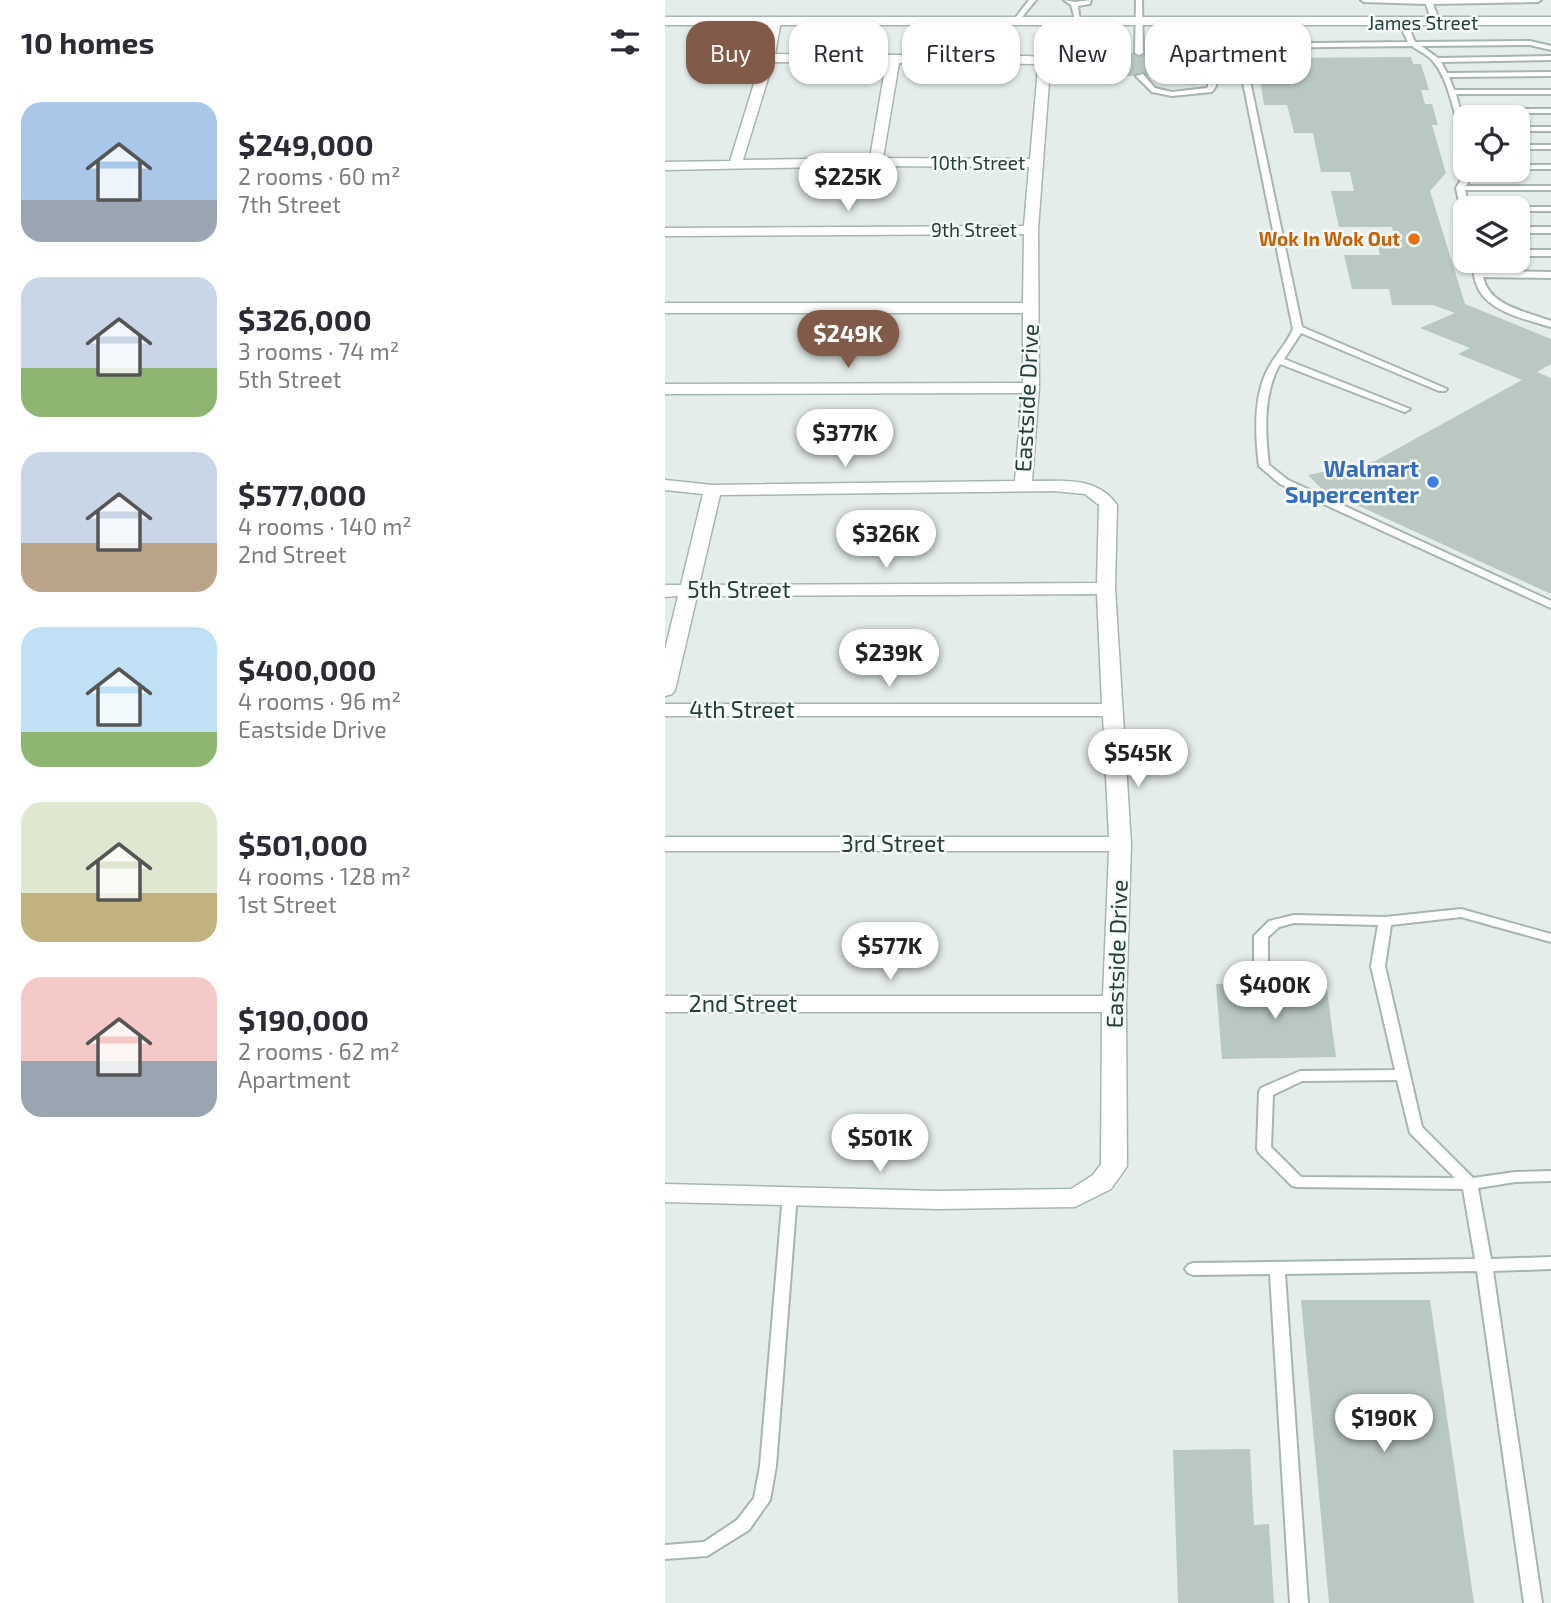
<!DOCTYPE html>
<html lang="en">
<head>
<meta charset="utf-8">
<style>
	body { margin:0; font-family:"Exo 2",sans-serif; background:#f2f2f3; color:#2b2b33; height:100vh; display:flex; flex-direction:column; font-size:26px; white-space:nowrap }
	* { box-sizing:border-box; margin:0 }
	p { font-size:23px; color:#7c7c81 }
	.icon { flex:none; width:38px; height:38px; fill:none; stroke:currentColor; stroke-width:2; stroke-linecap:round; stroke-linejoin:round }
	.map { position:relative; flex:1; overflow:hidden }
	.sheet { display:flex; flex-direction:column; background:#fff; width:665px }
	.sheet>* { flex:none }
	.banner { position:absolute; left:21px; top:21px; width:665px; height:63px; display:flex; gap:14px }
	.controls { position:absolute; left:788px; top:105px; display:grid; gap:14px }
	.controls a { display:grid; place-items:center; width:77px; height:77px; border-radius:14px; background:#fff; box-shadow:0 2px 5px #0004; font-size:35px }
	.price { position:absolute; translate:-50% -60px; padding:0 16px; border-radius:24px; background:#fff; color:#222; font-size:23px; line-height:46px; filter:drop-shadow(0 2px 4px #0008) }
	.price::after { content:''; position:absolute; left:50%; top:42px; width:21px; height:16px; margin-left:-10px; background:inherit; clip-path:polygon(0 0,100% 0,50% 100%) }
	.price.active { background:#815a49; color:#fff }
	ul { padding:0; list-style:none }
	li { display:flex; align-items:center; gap:21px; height:175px; padding:0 21px }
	li span { display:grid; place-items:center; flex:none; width:196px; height:140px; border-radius:21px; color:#555 }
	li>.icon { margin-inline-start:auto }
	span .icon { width:84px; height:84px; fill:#fffc; stroke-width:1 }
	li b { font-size:30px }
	h2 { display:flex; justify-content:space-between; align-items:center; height:84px; padding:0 21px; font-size:30px }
	.chip { padding:0 24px; border-radius:21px; background:#fff; box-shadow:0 2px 5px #0004; font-size:24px; line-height:63px }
	.chip.active { background:#815a49; color:#fff }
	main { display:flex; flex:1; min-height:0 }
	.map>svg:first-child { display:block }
</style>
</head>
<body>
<main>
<section class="sheet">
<h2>10 homes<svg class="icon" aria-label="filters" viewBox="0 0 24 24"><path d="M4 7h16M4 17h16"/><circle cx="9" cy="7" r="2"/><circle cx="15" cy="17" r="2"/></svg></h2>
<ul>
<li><span style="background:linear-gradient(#a9c7e8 70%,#9aa5b1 0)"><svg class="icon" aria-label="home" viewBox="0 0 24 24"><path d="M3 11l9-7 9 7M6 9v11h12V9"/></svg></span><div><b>$249,000</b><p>2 rooms · 60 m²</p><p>7th Street</p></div></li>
<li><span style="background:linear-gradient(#c9d6e8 65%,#8fb573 0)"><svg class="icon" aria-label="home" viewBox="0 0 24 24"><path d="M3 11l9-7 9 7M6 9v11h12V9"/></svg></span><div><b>$326,000</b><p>3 rooms · 74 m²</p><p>5th Street</p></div></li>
<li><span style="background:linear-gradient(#c9d6e8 65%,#b9a48a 0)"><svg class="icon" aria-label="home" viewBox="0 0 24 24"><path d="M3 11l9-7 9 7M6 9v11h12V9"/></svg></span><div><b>$577,000</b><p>4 rooms · 140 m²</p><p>2nd Street</p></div></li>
<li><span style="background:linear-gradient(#bfe0f5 75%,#8fb573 0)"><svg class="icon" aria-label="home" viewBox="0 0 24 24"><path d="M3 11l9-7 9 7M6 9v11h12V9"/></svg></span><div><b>$400,000</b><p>4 rooms · 96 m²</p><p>Eastside Drive</p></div></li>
<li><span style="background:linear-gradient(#dfe7d0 65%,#c2b280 0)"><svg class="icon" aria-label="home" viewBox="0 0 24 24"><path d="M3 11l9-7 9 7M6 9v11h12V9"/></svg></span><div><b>$501,000</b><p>4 rooms · 128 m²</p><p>1st Street</p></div></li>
<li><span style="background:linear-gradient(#f6c9c9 60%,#9aa5b1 0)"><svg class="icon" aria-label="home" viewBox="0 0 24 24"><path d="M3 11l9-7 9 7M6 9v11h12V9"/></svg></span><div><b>$190,000</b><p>2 rooms · 62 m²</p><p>Apartment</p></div></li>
</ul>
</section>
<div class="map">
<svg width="886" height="1603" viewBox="0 0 886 1603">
	<rect width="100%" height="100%" fill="#e5edea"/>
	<g fill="#bac8c4">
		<path d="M456,53H520L523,81H502L501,76H457Z"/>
		<path d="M746,57L748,64H756L764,90H756L760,104H767L773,125H767L781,173L765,191L800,304L886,339V364L872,372L886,378V594L657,489L643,475L710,461L857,380L793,354L805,348L755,328L790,313L768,305H727L724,289H687L679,255H715L712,242L730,241L727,227H674L666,191H689L685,172H656L648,133H629L622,105H599L592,58Z"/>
		<path d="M661,983L671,1057L557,1059L551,984Z"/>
		<path d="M636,1300H765L809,1603H664Z"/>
		<path d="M585,1449L589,1525L604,1524L609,1603H513L508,1450Z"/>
	</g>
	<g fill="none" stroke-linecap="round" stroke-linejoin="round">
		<g stroke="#a7b5b2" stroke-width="4">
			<g id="service">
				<path d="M364,0H371L352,23H348V21Z"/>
				<path d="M399,0L410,2L426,0L425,4L413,6L415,23H411L406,5Z"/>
				<path d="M471,0H477L478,53L474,55L470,53Z"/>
				<path d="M696,0H876L873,2L768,4L775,23L771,25L767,23L761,4L699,2Z"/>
				<path d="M545,20L548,22L549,44L743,42L734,23L738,21L742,23L750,42L865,41L886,46V50L865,45L756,46L773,58L886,56V60L776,62L782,73L886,72V76L784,77L789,90H886V94H791L795,109H886V113H797L800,124V139L796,137C789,113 783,76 766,59C760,53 753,51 747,46L578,48L637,327L782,389L780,391H774L636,333L619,359L745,409L740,412L737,411L615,364C598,393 600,432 604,465L623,480L886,601V608L615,484L594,466C590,435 588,395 604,367C612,353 622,343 628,329L571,48H549L551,86L547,92L507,96L487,92L471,76L478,74L490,88L507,92L542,88L543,86L542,22Z"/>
				<rect x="852" y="127" width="34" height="4"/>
				<rect x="852" y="145" width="34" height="4"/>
				<rect x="852" y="165" width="34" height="4"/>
				<path d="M802,170H810L801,186H886V190H800L804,208H800V213L796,211L791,188Z"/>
				<path d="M852,207H886V211H852V208H848Z"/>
				<rect x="852" y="227" width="34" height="6"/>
				<rect x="852" y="250" width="34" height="6"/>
				<path d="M807,261H815L817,271L886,272V278L818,277C825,307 861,311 886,321V327C863,320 824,312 813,288C809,280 808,270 807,261Z"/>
				<path d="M796,909L886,934V942L796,917L726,925L720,966L757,1127L808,1178L850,1172L886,1171V1181L850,1182L813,1188L826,1259L886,1257V1269L828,1271L877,1603H859L812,1271L620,1274L643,1603H625L605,1274L528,1275L523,1273L520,1269L523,1265L528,1263L810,1259L798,1189L632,1187L627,1186L594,1153L592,1149L594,1092L596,1088L635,1071L730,1070L706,966L713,925L629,923L614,927L603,937V966L596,970L589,966V936L604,921L629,915L720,917ZM732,1080L745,1133L790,1178L636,1177L606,1147L608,1095L637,1081Z"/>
				<path d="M125,1189L130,1190L132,1194L111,1466L105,1500L84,1530L42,1556L0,1559V1545L39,1542L72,1520L89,1498L95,1466L118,1194L120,1190Z"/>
			</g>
		</g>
		<g stroke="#a7b5b2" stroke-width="3">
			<path id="minor" d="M110,17L116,21L110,54L364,56L378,58L385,68L373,230L374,388L367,481C398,481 432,476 452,505L450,588L466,844L461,1004L462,1166L458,1172L446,1189L410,1207L274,1209L0,1202V1184L274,1191L406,1189L428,1175L436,1164L437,1012H0V996H438L444,851H0V837H444L438,716H0V704H437L432,594L32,596L10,690L7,694L0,696V650L13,596L0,597V585H16L38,494L0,490V480L48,485L350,481L357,393L0,394V384L358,383V313H0V303H358L359,234L0,236V228L359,226L364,167L211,166L0,170V162L65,161L97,58L104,21ZM108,62L221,63L205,158L78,160ZM234,63L370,64L373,68L365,159L218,158ZM389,491L420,494L434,505L432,583L34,585L55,495Z"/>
		</g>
		<g stroke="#a7b5b2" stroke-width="3">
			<rect id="tertiary" x="0" y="17" width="886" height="8"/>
		</g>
		<use href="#service" fill="#fff" fill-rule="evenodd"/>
		<use href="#minor" fill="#fff" fill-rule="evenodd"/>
		<use href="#tertiary" fill="#fff" fill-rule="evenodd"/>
	</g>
	<circle fill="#e8710a" stroke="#f5faf8" stroke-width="2.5" cx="749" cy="239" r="7"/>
	<circle fill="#3f7fe0" stroke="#f5faf8" stroke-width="2.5" cx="768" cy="482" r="7"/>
	<g text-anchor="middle" stroke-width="5" stroke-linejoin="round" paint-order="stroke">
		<g font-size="19" fill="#243e3a" stroke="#f5faf8">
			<text x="758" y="30">James Street</text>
			<text x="313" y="170">10th Street</text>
			<text x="309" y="237">9th Street</text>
		</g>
		<g font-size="19" font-weight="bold" fill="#c56008" stroke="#f5faf8" text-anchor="end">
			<text x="735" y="246">Wok In Wok Out</text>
		</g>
		<g font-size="23" fill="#243e3a" stroke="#f5faf8">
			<text transform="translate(362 398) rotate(-87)" y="8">Eastside Drive</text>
			<text x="74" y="598">5th Street</text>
			<text x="77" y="718">4th Street</text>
			<text x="228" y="852">3rd Street</text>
			<text transform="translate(452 954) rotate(-88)" y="8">Eastside Drive</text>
			<text x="78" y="1012">2nd Street</text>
		</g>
		<g font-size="23" font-weight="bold" fill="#366cbe" stroke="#f5faf8" text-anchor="end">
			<text x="754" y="477">Walmart<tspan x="754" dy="26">Supercenter</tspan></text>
		</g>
	</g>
</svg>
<div class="controls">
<a><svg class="icon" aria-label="locate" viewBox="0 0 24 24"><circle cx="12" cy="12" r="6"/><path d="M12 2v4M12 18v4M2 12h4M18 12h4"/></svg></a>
<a><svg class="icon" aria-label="layers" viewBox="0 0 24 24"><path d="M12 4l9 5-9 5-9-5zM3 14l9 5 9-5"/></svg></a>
</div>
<b class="price" style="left:183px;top:213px">$225K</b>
<b class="price active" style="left:183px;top:370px">$249K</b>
<b class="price" style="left:180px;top:469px">$377K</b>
<b class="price" style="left:221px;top:570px">$326K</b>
<b class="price" style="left:224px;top:689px">$239K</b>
<b class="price" style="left:473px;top:789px">$545K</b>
<b class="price" style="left:225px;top:982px">$577K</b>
<b class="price" style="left:610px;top:1021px">$400K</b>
<b class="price" style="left:215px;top:1174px">$501K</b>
<b class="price" style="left:719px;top:1454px">$190K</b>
<div class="banner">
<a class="chip active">Buy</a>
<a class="chip">Rent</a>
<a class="chip">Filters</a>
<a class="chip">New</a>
<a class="chip">Apartment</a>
</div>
</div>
</main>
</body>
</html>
